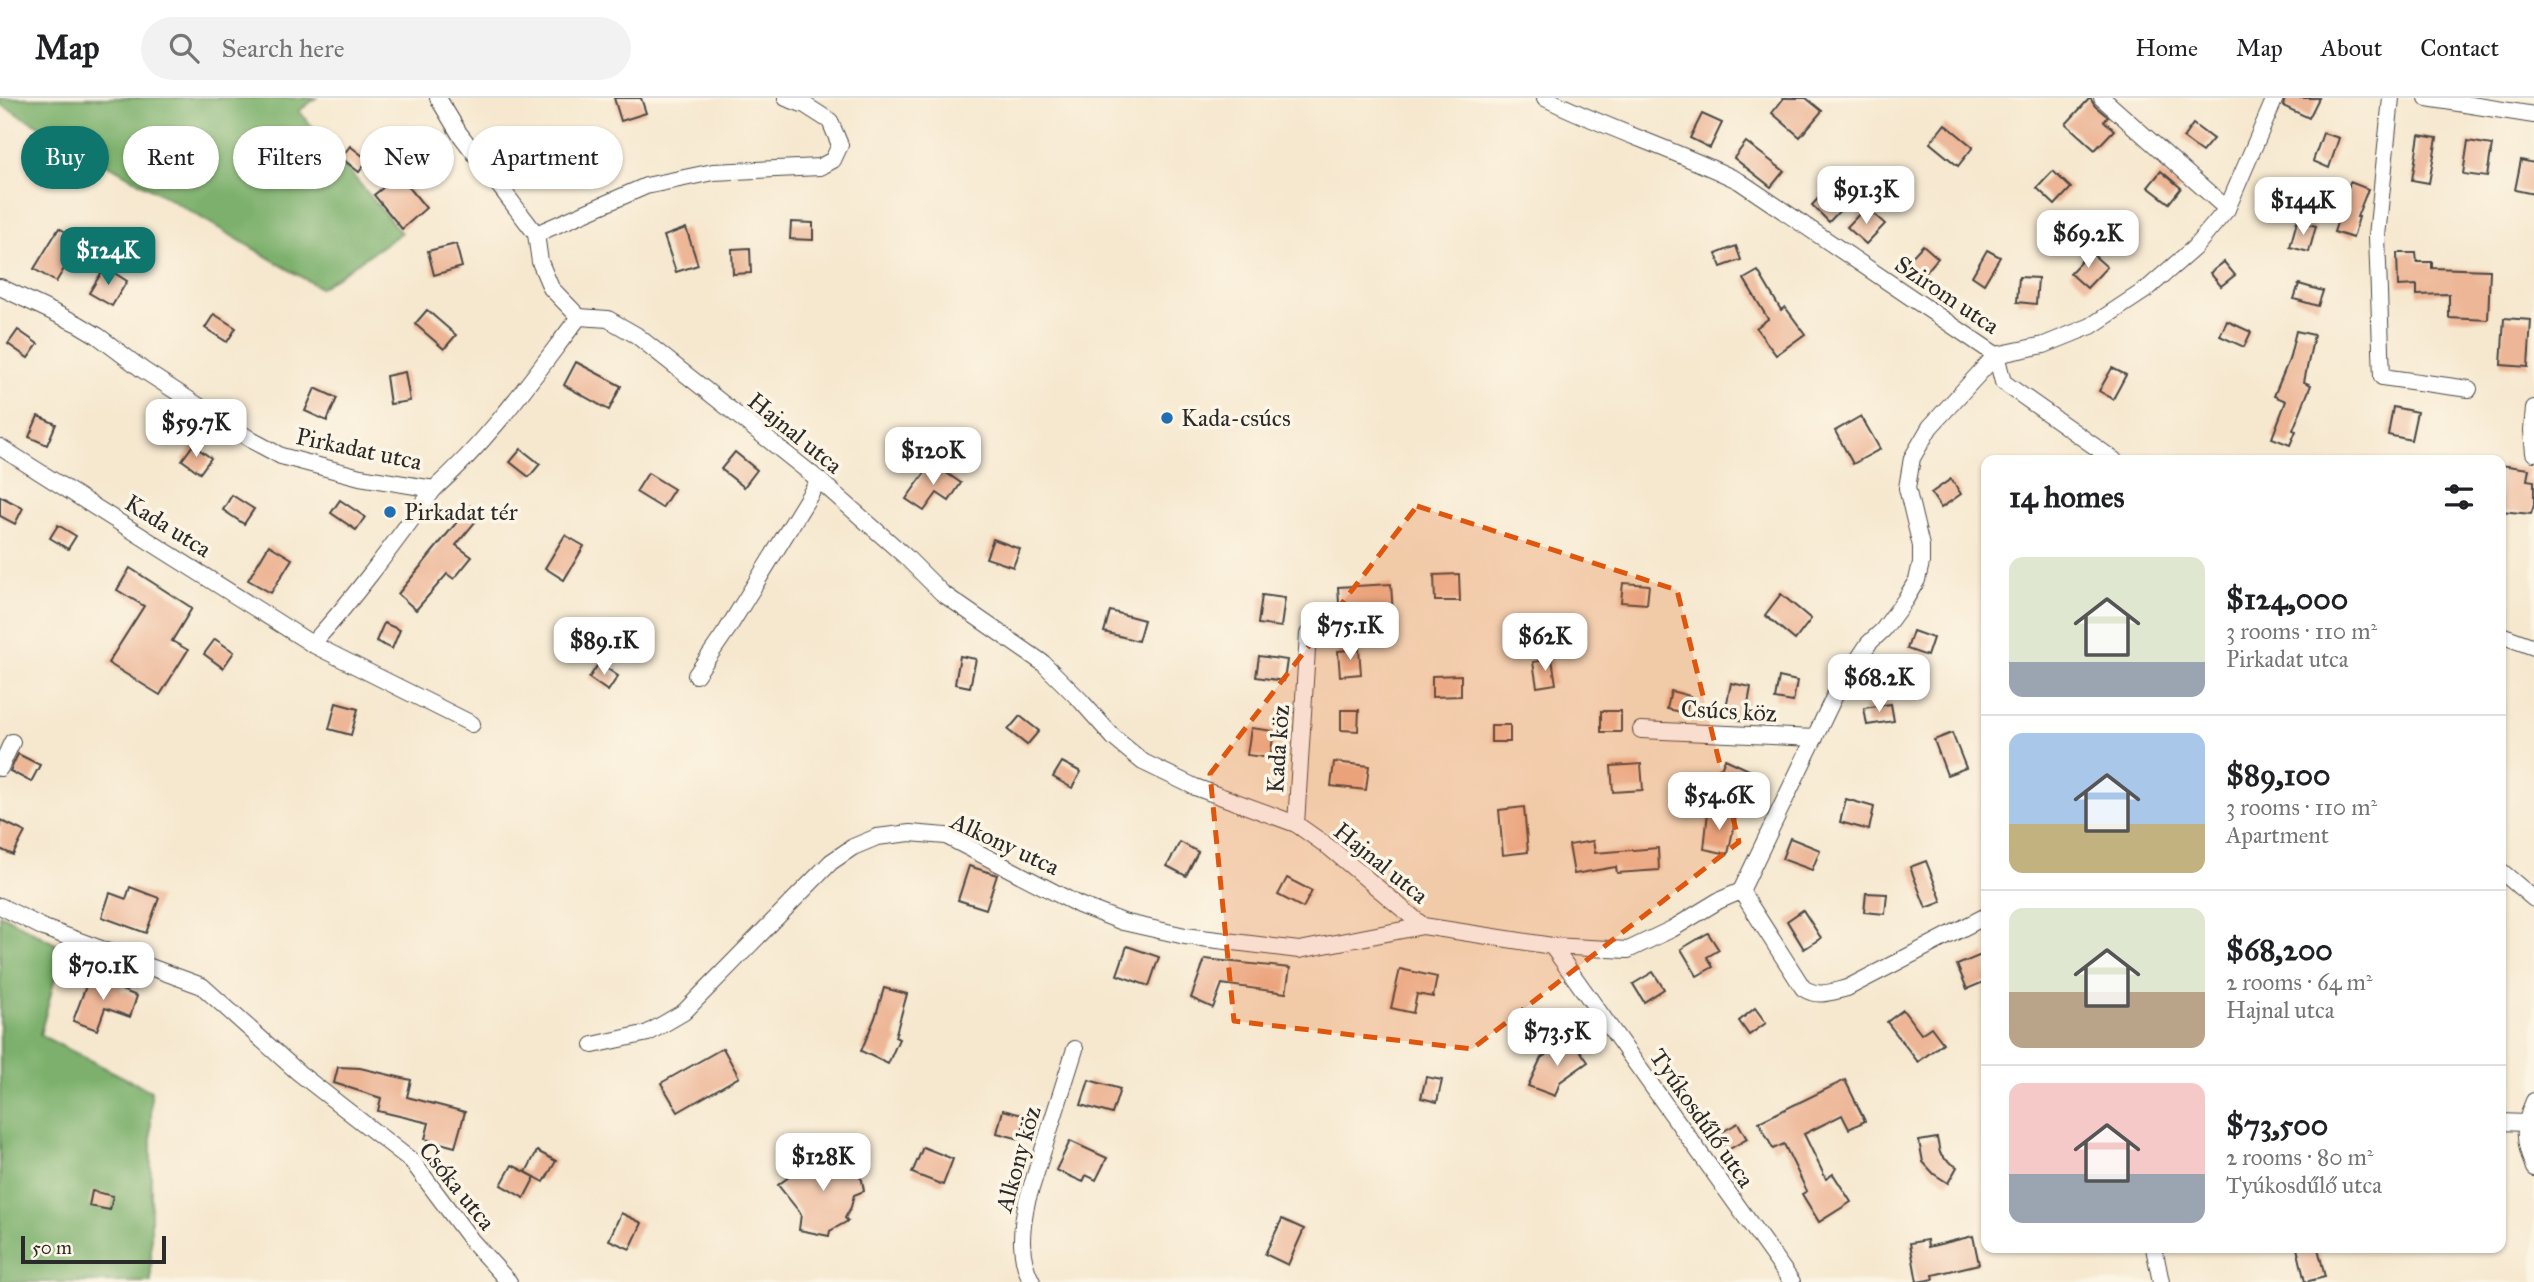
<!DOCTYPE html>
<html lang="en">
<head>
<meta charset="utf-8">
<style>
	body { margin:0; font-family:"IM FELL Great Primer",serif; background:#f2f2f2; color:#202124; height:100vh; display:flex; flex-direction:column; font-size:26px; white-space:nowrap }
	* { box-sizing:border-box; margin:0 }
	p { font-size:23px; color:#757577 }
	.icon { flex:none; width:38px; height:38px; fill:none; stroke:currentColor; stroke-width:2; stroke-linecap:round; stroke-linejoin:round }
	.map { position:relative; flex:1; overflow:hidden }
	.details { position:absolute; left:1981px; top:357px; width:525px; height:798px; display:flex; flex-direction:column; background:#fff; border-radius:14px; box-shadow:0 2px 5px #0004 }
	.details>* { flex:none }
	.guide { position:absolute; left:21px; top:28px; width:665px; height:63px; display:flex; gap:14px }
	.scale { position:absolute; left:21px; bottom:18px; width:145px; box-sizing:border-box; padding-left:7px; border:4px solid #2b2b2b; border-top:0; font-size:19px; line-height:24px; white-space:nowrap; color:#2b2b2b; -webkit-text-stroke:5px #fcf5e5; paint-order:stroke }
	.price { position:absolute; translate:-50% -60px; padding:0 16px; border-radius:14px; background:#fff; color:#222; font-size:23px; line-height:46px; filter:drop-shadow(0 2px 4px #0008) }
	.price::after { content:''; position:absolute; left:50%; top:42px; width:21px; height:16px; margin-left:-10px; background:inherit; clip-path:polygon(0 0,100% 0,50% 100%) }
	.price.on { background:#0f766e; color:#fff }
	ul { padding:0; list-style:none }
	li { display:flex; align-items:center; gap:21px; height:175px; padding:0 28px }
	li+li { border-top:2px solid #e0e0e0 }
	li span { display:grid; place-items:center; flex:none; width:196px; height:140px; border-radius:14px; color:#555 }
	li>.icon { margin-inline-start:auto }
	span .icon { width:84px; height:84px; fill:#fffc; stroke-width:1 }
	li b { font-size:30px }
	h2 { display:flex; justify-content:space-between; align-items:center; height:84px; padding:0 28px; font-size:30px }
	.chip { padding:0 24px; border-radius:32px; background:#fff; box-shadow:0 2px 5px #0004; font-size:24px; line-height:63px }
	.chip.on { background:#0f766e; color:#fff }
	header { display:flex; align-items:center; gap:42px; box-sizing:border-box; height:98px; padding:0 35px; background:#fff; border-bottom:2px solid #e0e0e0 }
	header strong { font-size:33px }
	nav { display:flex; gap:38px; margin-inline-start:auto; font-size:24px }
	.search { width:490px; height:63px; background:#f2f2f2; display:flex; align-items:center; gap:18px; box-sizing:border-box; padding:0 24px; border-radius:38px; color:#757577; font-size:26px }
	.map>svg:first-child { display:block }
</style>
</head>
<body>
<header>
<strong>Map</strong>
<div class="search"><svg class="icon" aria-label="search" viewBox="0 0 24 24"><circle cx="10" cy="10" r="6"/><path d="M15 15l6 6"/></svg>Search here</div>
<nav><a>Home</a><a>Map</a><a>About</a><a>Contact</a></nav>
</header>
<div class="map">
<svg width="2534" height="1184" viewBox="0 0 2534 1184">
	<rect width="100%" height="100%" fill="#fcf5e5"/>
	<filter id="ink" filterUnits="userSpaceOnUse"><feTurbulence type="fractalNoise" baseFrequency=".0143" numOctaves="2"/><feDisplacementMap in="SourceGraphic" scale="14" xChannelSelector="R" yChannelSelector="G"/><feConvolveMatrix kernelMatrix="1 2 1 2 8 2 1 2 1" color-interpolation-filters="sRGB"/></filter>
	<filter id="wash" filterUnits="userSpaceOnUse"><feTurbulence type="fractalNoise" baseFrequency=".00686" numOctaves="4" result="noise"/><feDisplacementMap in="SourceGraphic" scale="28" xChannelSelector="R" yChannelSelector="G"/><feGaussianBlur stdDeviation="1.57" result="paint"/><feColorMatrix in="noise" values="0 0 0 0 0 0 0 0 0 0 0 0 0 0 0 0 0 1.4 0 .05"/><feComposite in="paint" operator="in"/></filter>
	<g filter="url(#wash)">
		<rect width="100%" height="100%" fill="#f6e8cf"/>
		<g fill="#7bb06c" stroke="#536e4c" stroke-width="2">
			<path d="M0,0H316L299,13L401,135L320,190L178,106L0,6Z"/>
			<path d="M0,816L63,850L40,937L151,993V1184H0Z"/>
		</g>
		<g id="blocks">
			<g fill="#edb696">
				<path d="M614,0H641L646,15L621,23Z"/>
				<path d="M1784,0H1806L1822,13L1800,39L1772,15Z"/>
				<path d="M2090,0L2095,8L2108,19L2104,23L2114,32L2095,52L2066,26Z"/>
				<path d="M2285,0H2319L2309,20L2283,8Z"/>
				<path d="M1702,16L1722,25L1710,50L1690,40Z"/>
				<path d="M1945,26L1973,49L1958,68L1930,45Z"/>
				<path d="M2193,26L2213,41L2202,54L2183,40Z"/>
				<path d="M2323,35L2339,40L2329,70L2313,63Z"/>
				<path d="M2419,37L2437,40L2429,85L2412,82Z"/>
				<path d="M2468,43L2492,47L2487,79L2463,76Z"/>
				<path d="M1746,44L1784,73L1771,89L1734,60Z"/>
				<path d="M350,48L368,62L359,74L341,60Z"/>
				<path d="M2521,62L2534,65V96L2515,92Z"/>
				<path d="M2053,73L2071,90L2055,107L2037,90Z"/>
				<path d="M2161,73L2181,90L2169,105L2148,89Z"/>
				<path d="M399,77L426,110L402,131L374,97Z"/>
				<path d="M2350,84L2368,91L2357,119H2359L2353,140L2334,134Z"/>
				<path d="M1826,92L1844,108L1829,124L1812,107Z"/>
				<path d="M1866,109L1885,126L1866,146L1847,129Z"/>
				<path d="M2297,123L2316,128L2309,154L2290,149Z"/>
				<path d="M791,124L813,125V142L790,141Z"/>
				<path d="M59,130L81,143L56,184L34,171Z"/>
				<path d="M686,130L698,167L676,174L664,138Z"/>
				<path d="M456,146L462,169L434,177L428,153Z"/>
				<path d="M1923,147L1938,160L1922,179L1906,165Z"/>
				<path d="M1736,148L1741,162L1721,169L1716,156Z"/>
				<path d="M750,150L751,175L733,176L732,151Z"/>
				<path d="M1987,152L2000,159L1984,186L1972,178Z"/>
				<path d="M2090,154L2107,169L2087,190L2070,175Z"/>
				<path d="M2397,155H2416L2417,164H2432V170L2490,172L2488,222L2449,220V196L2417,197V187L2398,188Z"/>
				<path d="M2224,164L2235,177L2221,188L2210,175Z"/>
				<path d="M105,169L127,183L112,208L89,195Z"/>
				<path d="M1758,173L1781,212L1785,209L1805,236L1776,257L1756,230L1768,221L1744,181Z"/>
				<path d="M2019,179L2038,180L2036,206L2017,204Z"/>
				<path d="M2299,186L2323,193L2318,208L2294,201Z"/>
				<path d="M427,212L456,237L444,251L415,226Z"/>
				<path d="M214,216L236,230L227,244L205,230Z"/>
				<path d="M2504,220L2531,222L2528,269L2501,267Z"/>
				<path d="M2227,223L2251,234L2244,249L2220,238Z"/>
				<path d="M18,232L38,246L28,260L8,246Z"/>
				<path d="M2296,233L2314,237L2304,284L2311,287L2293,332L2296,333L2290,347L2272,340L2286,303L2274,298L2289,262Z"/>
				<path d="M576,264L621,288L609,312L564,287Z"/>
				<path d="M2112,270L2126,277L2113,301L2099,293Z"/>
				<path d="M405,274L410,303L390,306L386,278Z"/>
				<path d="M315,290L337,300L327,323L305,313Z"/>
				<path d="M2393,309L2417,314L2411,342L2388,337Z"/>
				<path d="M38,318L56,326L47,347L29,339Z"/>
				<path d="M1861,318L1880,351L1853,366L1835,333Z"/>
				<path d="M193,347L211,360L200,375L182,362Z"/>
				<path d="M521,351L540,366L529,379L510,364Z"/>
				<path d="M735,354L757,372L744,389L721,371Z"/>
				<path d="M932,365L961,385L949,403L937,395L924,413L906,401Z"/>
				<path d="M2501,367L2529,371L2527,382L2534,383V407L2531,416L2501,413Z"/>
				<path d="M648,375L674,391L662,410L636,394Z"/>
				<path d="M1951,381L1961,396L1941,410L1931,395Z"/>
				<path d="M232,397L254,411L244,426L223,412Z"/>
				<path d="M0,398L23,410L15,426L0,418Z"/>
				<path d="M340,402L365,419L356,432L331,415Z"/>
				<path d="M470,408L481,417L456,447L472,459L454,481L447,476L416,512L398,496Z"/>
				<path d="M58,427L76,438L68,451L50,440Z"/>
				<path d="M565,437L584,448L564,482L545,470Z"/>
				<path d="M993,441L1020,451L1013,469L986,460Z"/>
				<path d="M269,447L292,461L271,495L248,482Z"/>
				<path d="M130,470L192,510L172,543L188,552L160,597L108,565L144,508L117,492Z"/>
				<path d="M1459,476L1460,503H1435L1434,477Z"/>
				<path d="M1623,485L1649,487L1647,506L1621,504Z"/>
				<path d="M1391,486L1393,517L1340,521L1338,489Z"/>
				<path d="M1781,496L1811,521L1795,542L1765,517Z"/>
				<path d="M1262,497L1285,500L1281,529L1258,526Z"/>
				<path d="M1110,513L1144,522L1138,543L1104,534Z"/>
				<path d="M384,525L400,532L392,551L376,543Z"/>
				<path d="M1913,533L1933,540L1927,558L1907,551Z"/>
				<path d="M215,541L234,554L223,570L204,556Z"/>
				<path d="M1359,551L1361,576L1340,578L1338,553Z"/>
				<path d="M960,558L976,561L970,589L955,586Z"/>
				<path d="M1259,558L1287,562L1284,583L1256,579Z"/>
				<path d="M1552,561L1556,586L1537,589L1533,564Z"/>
				<path d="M599,565L618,578L608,593L589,580Z"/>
				<path d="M1461,577V598L1432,599V578Z"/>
				<path d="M1779,579L1797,583L1793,604L1775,601Z"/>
				<path d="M1731,585L1751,589L1745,623L1724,619Z"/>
				<path d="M1671,593L1690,598L1686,615L1667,611Z"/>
				<path d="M336,605L358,611L351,637L329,631Z"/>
				<path d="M1891,606L1894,623L1867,627L1864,610Z"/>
				<path d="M1341,612H1359L1358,633L1341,632Z"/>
				<rect x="1601" y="613" width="20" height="21"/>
				<path d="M1020,618L1039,633L1027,647L1008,632Z"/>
				<rect x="1491" y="627" width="19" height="17"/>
				<path d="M1251,630L1274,633L1270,660L1247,657Z"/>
				<path d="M1952,635L1966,670L1947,677L1934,642Z"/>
				<path d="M18,656L40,667L31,684L10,673Z"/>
				<path d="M1725,661L1749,672L1741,690L1717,679Z"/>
				<path d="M1062,664L1081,674L1072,690L1053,679Z"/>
				<path d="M1334,664L1369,668L1366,692L1331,688Z"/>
				<path d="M1641,666L1643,692L1613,694L1611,668Z"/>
				<path d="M1846,701L1874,709L1869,732L1840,724Z"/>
				<path d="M1524,709L1528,754L1503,757L1499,712Z"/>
				<path d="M1708,714L1736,718L1728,756L1704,751Z"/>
				<path d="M0,722L25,734L13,757L0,751Z"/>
				<path d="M1790,740L1820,752L1812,772L1782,761Z"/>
				<path d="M1593,743L1595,755L1658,750L1659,772L1617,775L1616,769L1574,776L1569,747Z"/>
				<path d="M1180,744L1198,754L1186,778L1167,768Z"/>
				<path d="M1926,763L1942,804L1926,810L1910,769Z"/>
				<path d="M969,768L997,777L986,811L958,802Z"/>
				<path d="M1287,780L1312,793L1303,810L1278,797Z"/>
				<path d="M130,789L159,800L146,835L102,819L110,795L126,801Z"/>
				<path d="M1866,795L1887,796L1885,816L1864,814Z"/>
				<path d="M1803,812L1821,840L1804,851L1787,823Z"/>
				<path d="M1708,835L1719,852L1707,859L1713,869L1697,878L1681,851Z"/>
				<path d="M1127,848L1159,859L1149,888L1117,877Z"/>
				<path d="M1986,855V883L1967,891L1957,867Z"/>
				<path d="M1205,861L1290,870L1286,895L1222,886L1213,910L1191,900Z"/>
				<path d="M1400,871L1437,879L1433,899L1417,896L1413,915L1391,910Z"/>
				<path d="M1653,874L1664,891L1644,904L1633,886Z"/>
				<path d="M106,877L124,884L121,892L137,898L130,919L105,910L97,932L73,923L89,880L103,885Z"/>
				<path d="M884,890L907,896L895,939L899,941L888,966L861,953L875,920Z"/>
				<path d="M1755,910L1766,925L1749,937L1739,923Z"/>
				<path d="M1903,912L1921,936L1931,929L1943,945L1918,964L1887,924Z"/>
				<path d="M1572,941L1588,964L1560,984L1555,998L1528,988L1541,960Z"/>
				<path d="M723,950L739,979L678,1014L661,985Z"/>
				<path d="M338,969L360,970L411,982L407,999L465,1014L455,1049L425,1041L429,1025L378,1013L381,1000L334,985Z"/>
				<path d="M1426,979L1442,982L1437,1004L1421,1000Z"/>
				<path d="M1089,982L1120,991L1112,1016L1081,1007Z"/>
				<path d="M1845,982L1865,1023L1849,1031L1842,1017L1804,1036L1826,1081L1833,1076L1851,1104L1819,1124L1802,1096L1807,1093L1784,1046L1773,1051L1759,1024Z"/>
				<path d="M1003,1012L1026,1018L1020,1041L997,1035Z"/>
				<path d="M1738,1025L1747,1041L1726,1053L1717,1037Z"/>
				<path d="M1937,1040L1940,1055L1945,1061L1957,1069L1948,1085L1934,1076L1923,1064L1919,1043Z"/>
				<path d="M1070,1043L1107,1060L1096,1082L1086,1077L1083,1084L1056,1072Z"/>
				<path d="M923,1049L953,1061L943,1087L912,1075Z"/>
				<path d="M537,1053L556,1063L544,1084L526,1074Z"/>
				<path d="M840,1054L862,1082L864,1093L854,1097L851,1109L845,1120L848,1123L830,1133L829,1138L799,1132L801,1116L778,1087L816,1059L820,1064Z"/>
				<path d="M512,1067L535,1079L524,1100L501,1087Z"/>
				<path d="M92,1093L113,1098L110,1112L89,1108Z"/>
				<path d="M621,1115L642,1125L630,1151L609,1142Z"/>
				<path d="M1282,1121L1304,1131L1288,1167L1265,1156Z"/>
				<path d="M1973,1138L1979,1166L1933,1177L1934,1181L1917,1184L1910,1145L1927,1142L1928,1149Z"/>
				<path d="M2297,1150H2318L2325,1179L2305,1184Z"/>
			</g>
		</g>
	</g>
	<g filter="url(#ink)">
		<use href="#blocks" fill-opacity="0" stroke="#494744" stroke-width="2"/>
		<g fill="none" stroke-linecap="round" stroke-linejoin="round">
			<g stroke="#494744" stroke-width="18">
				<g id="minor">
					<path d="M438,0L459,35L536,136L540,164L551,190L579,219"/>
					<path d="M1545,0C1608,31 1675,52 1739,83L1996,257L2003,284L2114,362"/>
					<path d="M2102,0L2227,111"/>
					<path d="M2391,0L2377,138L2382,279L2469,291"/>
					<path d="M2427,0L2534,17"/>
					<path d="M536,136L646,88L713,74L820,69L833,62L840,47L830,23L805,7L786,0"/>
					<path d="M0,189L78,226L98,238L143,272L253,343L281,358L360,379L434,391C491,340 533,279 579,219"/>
					<path d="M579,219L608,221L636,237L717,301L819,382L905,458L942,495L1043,565L1081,603L1114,640L1143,664L1195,689L1296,726L1330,750L1423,828L1552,848L1628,852L1672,831L1718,803L1741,793L1836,595L1869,545L1883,532L1905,502L1917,482L1921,465V448L1907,390L1912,360L1930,329L1996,257"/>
					<path d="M1996,257L2044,247L2091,228L2147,191L2194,150L2227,111L2275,0"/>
					<path d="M2534,310L2532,332L2534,355"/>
					<path d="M0,349L312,546L472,626"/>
					<path d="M2501,537L2534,549"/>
					<path d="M312,546C357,497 395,444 434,391"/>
					<path d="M696,577L727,532L819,382"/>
					<path d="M1641,632L1815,640"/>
					<path d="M0,670L12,644"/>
					<path d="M1296,726L1308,536"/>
					<path d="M2501,773L2534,801"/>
					<path d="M1741,793L1803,890C1818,900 1831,894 1847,890L1986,818"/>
					<path d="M0,808L44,830L202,888L299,975L412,1063L471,1142L509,1184"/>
					<path d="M1552,848L1792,1184"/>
					<path d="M593,947L648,935L684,914L831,764L853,749L877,739L910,735L946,738L1079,807L1123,824L1185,838L1299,852L1423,828"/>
					<path d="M2534,1003C2522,1030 2524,1043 2534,1070"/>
					<path d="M2501,1024L2525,1025"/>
					<path d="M2154,1150L2161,1184"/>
					<path d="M1032,1184C1018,1158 1021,1131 1027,1103L1075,951"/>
				</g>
			</g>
			<use href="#minor" stroke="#fff" stroke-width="16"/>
		</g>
	</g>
	<path fill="#df570e" fill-opacity="0.2" stroke="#df570e" stroke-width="5" stroke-dasharray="14 9" stroke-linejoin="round" d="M1417,408L1677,492L1739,744L1472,951L1234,923L1210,676Z"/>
	<g fill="#1f6fb2" stroke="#fcf5e5" stroke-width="2.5">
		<circle cx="1167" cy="320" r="7"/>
		<circle cx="390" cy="414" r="7"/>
	</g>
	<g text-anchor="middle" stroke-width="7" stroke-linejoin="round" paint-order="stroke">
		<g font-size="24" fill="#2b2b2b" stroke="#fcf5e5">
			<text transform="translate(1947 197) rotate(34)" y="8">Szirom utca</text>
			<text transform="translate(795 335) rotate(39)" y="8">Hajnal utca</text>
			<text transform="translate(359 351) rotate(12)" y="8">Pirkadat utca</text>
			<text transform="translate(168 428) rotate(32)" y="8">Kada utca</text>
			<text transform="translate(1729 613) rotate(3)" y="8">Csúcs köz</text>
			<text transform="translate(1278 651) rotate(-86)" y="8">Kada köz</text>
			<text transform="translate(1005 746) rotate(25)" y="8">Alkony utca</text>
			<text transform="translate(1381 765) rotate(39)" y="8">Hajnal utca</text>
			<text transform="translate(1702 1020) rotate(55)" y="8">Tyúkosdűlő utca</text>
			<text transform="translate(1018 1061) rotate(-74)" y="8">Alkony köz</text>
			<text transform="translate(457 1088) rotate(51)" y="8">Csóka utca</text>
		</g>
		<g font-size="24" fill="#2b2b2b" stroke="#fcf5e5" text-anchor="start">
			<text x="1181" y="328">Kada-csúcs</text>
			<text x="404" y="422">Pirkadat tér</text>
		</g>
	</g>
</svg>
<div class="scale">50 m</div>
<b class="price" style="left:1866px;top:128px">$91.3K</b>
<b class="price" style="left:2303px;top:139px">$144K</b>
<b class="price" style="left:2088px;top:172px">$69.2K</b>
<b class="price on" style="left:108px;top:189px">$124K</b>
<b class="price" style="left:196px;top:361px">$59.7K</b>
<b class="price" style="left:933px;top:389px">$120K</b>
<b class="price" style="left:1350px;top:564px">$75.1K</b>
<b class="price" style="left:1545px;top:575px">$62K</b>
<b class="price" style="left:604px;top:579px">$89.1K</b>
<b class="price" style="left:1879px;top:616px">$68.2K</b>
<b class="price" style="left:1719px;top:734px">$54.6K</b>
<b class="price" style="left:103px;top:904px">$70.1K</b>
<b class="price" style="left:1557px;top:970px">$73.5K</b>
<b class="price" style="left:823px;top:1095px">$128K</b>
<div class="guide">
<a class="chip on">Buy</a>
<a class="chip">Rent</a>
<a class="chip">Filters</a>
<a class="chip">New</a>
<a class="chip">Apartment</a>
</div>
<section class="details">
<h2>14 homes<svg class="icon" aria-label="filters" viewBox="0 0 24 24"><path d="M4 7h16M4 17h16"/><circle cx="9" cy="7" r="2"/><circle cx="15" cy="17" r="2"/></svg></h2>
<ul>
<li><span style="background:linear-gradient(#dfe7d0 75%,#9aa5b1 0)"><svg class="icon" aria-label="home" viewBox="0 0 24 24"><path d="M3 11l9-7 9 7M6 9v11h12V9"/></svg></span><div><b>$124,000</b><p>3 rooms · 110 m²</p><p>Pirkadat utca</p></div></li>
<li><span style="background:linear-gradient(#a9c7e8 65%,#c2b280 0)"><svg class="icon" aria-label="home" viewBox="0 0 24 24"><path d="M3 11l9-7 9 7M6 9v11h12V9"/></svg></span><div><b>$89,100</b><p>3 rooms · 110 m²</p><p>Apartment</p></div></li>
<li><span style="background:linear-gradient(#dfe7d0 60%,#b9a48a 0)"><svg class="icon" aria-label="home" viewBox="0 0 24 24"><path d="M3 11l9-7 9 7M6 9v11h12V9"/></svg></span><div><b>$68,200</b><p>2 rooms · 64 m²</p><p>Hajnal utca</p></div></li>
<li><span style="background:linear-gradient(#f6c9c9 65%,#9aa5b1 0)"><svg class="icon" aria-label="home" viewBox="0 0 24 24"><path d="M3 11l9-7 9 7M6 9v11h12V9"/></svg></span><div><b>$73,500</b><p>2 rooms · 80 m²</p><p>Tyúkosdűlő utca</p></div></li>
</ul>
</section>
</div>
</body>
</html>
